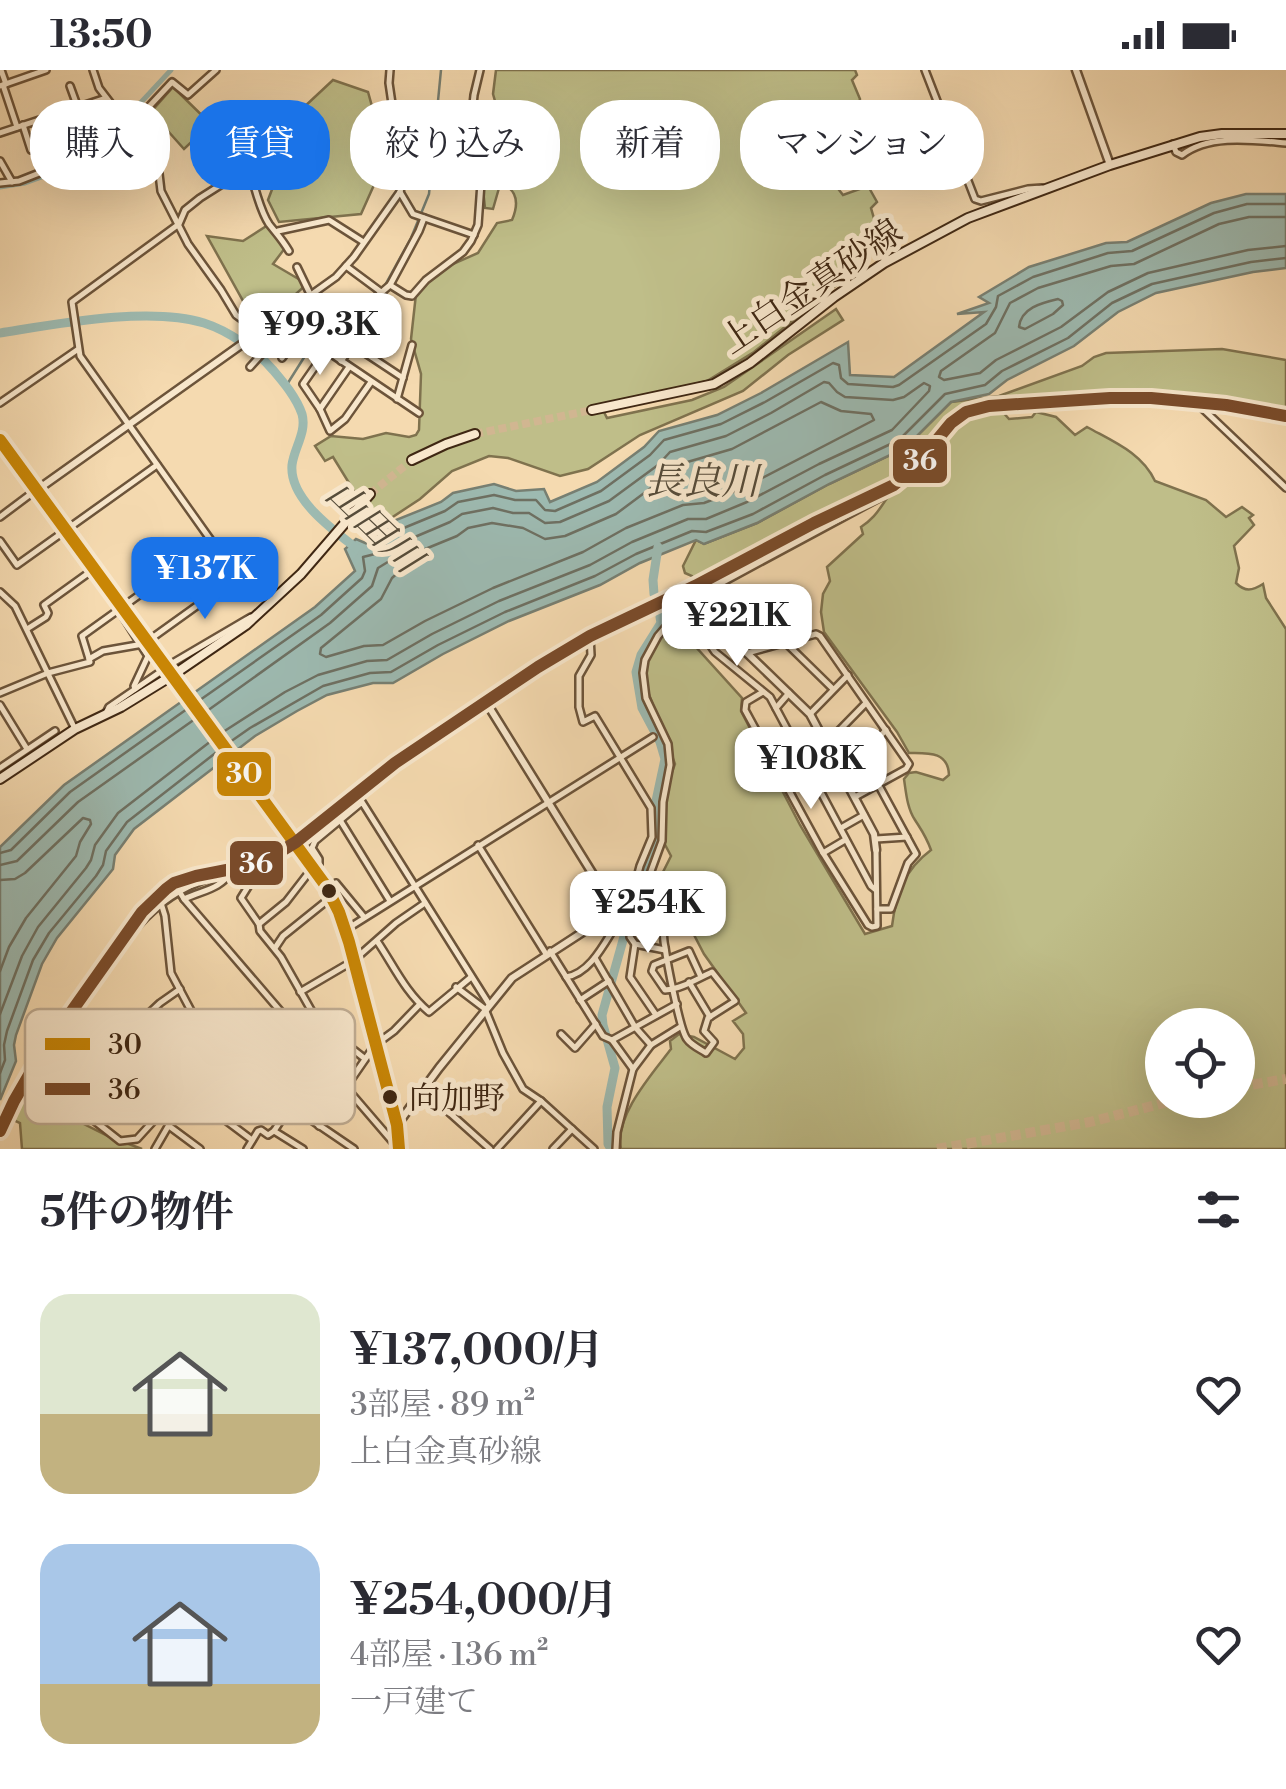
<!DOCTYPE html>
<html lang="ja">
<head>
<meta charset="utf-8">
<style>
	body { margin:0; font-family:"Libre Bodoni","Noto Serif JP",serif; background:#f2f2f3; color:#2b2b33; height:100vh; display:flex; flex-direction:column; font-size:38px; white-space:nowrap }
	* { box-sizing:border-box; margin:0 }
	p { font-size:32px; color:#7c7c81 }
	.icon { flex:none; width:55px; height:55px; fill:none; stroke:currentColor; stroke-width:2; stroke-linecap:round; stroke-linejoin:round }
	.map { position:relative; height:1079px; overflow:hidden }
	.side { display:flex; flex-direction:column; background:#fff; flex:1 }
	.side>* { flex:none }
	.top-card { position:absolute; left:30px; top:30px; width:1228px; height:90px; display:flex; gap:20px }
	.fabs { position:absolute; left:1145px; top:938px; display:grid; gap:20px }
	.fabs a { display:grid; place-items:center; width:110px; height:110px; border-radius:50%; background:#fff; box-shadow:0 10px 40px #0002; font-size:50px }
	.price { position:absolute; translate:-50% -85px; padding:0 22px; border-radius:20px; background:#fff; color:#222; font-size:32px; line-height:65px; filter:drop-shadow(0 2px 5px #0008) }
	.price::after { content:''; position:absolute; left:50%; top:60px; width:30px; height:22px; margin-left:-15px; background:inherit; clip-path:polygon(0 0,100% 0,50% 100%) }
	.price.current { background:#1a73e8; color:#fff }
	ul { padding:0; list-style:none }
	li { display:flex; align-items:center; gap:30px; height:250px; padding:0 40px }
	li span { display:grid; place-items:center; flex:none; width:280px; height:200px; border-radius:30px; color:#555 }
	li>.icon { margin-inline-start:auto }
	span .icon { width:120px; height:120px; fill:#fffc; stroke-width:1 }
	li b { font-size:42px }
	h2 { display:flex; justify-content:space-between; align-items:center; height:120px; padding:0 40px; font-size:42px }
	.pill { padding:0 35px; border-radius:40px; background:#fff; box-shadow:0 10px 40px #0002; font-size:35px; line-height:90px }
	.pill.current { background:#1a73e8; color:#fff }
	.status { display:flex; justify-content:space-between; align-items:center; height:70px; padding:0 50px; background:#fff; direction:ltr }
	.status svg { height:28px; fill:currentColor }
	.map>svg:first-child { display:block }
</style>
</head>
<body>
<div class="status"><b>13:50</b><svg viewBox="0 0 49 12"><path d="M0 12V9h3v3zM5 12V6h3v6zM10 12V3h3v9zM15 12V0h3v12zM26 1h20v11H26zM47 4h2v5h-2z"/></svg></div>
<div class="map">
<svg width="1286" height="1079" viewBox="0 0 1286 1079">
	<rect width="100%" height="100%" fill="#f5dab0"/>
	<filter id="stains"><feTurbulence type="fractalNoise" baseFrequency=".002" numOctaves="4"/><feColorMatrix values="0 0 0 0 .2 0 0 0 0 .09 0 0 0 0 .02 0 0 0 .5 -.17"/></filter>
	<radialGradient id="worn" r=".72"><stop offset=".6" stop-color="#630" stop-opacity="0"/><stop offset="1" stop-color="#630" stop-opacity=".3"/></radialGradient>
	<g fill="#bfbe89" stroke="#7f724e" stroke-width="2.5" fill-rule="evenodd">
		<path d="M496,0H855L857,5L852,10L860,29L856,42V74L830,85L824,95L825,102L843,125L868,116L877,132L871,138L875,152L855,200L754,282L707,311L645,327L603,340L607,348L692,330L724,317L836,239L843,250L788,285L743,321L640,365L588,399L560,406L508,388L489,386L452,401L420,429L382,454L357,426L333,387L325,391L315,376L331,366L363,369L386,363L409,367L416,365L419,360L421,304L411,269L416,224L426,209L446,197L478,183L497,153L512,150C518,136 519,123 505,115L499,118L493,139L485,138L480,93L492,85L493,56L497,38L493,24Z"/>
		<path d="M333,10L368,22L378,58V106L361,144L279,152L268,130L303,38Z"/>
		<path d="M173,17L219,62L211,70L202,62L184,79L151,42Z"/>
		<path d="M271,153L285,178L273,194L307,214L258,258L207,166L243,171Z"/>
		<path d="M1222,279L1286,290V342L1217,330L1157,325L982,334C940,348 933,379 900,404C883,417 863,422 844,431C793,457 743,487 692,513V506L685,503L683,496L696,470L704,474L757,453L829,414L905,378L951,332L999,326L1082,296L1094,287L1106,283Z"/>
		<path d="M986,339L1001,340L1009,349L1032,347L1036,342L1056,347L1075,365L1087,357C1114,372 1142,383 1155,411L1206,430L1226,447L1242,437L1253,445L1249,448L1254,455L1234,476L1239,498L1236,513C1245,522 1252,521 1263,514L1266,528L1286,559V1079H621C614,1046 652,1004 671,979L670,971L679,964L694,967L735,989L744,978L743,964L733,951L746,943L704,884L692,861L669,863L649,820L659,810L671,786L662,769L661,731L675,694L644,611L646,587L666,556L681,552L689,560L686,566L742,628L741,641L800,755L865,864L892,856C896,824 904,800 931,780C926,766 922,761 915,750C907,738 906,722 904,709L909,703L916,702L943,710L949,705C948,681 928,683 909,683L897,662L824,562L821,542L823,524L830,511L827,497L863,464L861,457C878,446 880,436 892,422C900,414 910,410 917,402C940,375 949,349 986,339ZM1162,955H1238V1030H1162Z"/>
		<path d="M22,1023L110,1067L142,1079H22L20,1053L9,1048Z"/>
	</g>
	<path fill="#9dbab1" stroke="#777f72" stroke-width="2.5" d="M1246,124H1286V198L1253,202L1156,223L1118,242L1074,276L1007,310L989,324L951,332L905,378L829,414L757,453L704,474L696,470L640,493L600,515L509,551L443,584L393,613H373L327,625L297,641L255,666L134,759L115,785L113,799L57,868L42,894L16,965L14,975L16,991L0,1030V777L64,715L315,537L355,501L345,479L356,469L372,476L386,454L441,432L453,423L494,414L516,421L544,419L550,432L597,412L644,377L659,361L717,345L761,323L848,272L850,305L894,307L984,242L957,244L989,233L979,227L1029,197L1106,173L1127,172L1211,133Z"/>
	<g fill="none" stroke-linecap="round" stroke-linejoin="round">
		<g stroke="#6e7062" stroke-width="2.5">
			<path d="M1286,147H1249L1219,154L1134,194L1111,196L1038,218L1010,233L995,263L941,301L939,307L944,310L980,303L996,290L1061,257L1108,222L1148,203L1248,180L1286,176"/>
			<path d="M1058,229L1062,231L1063,235L1053,244L1025,259L1019,257C1021,238 1041,233 1058,229Z"/>
			<path d="M821,332L841,341L871,344L874,350L741,419L704,433L683,435L626,458L583,482L493,518L425,551L383,575L364,576L326,587L320,584L321,578L381,529L392,508L402,499L413,484L457,466L468,458L492,453L523,458L545,469L565,466L616,444L667,406L677,395L732,379Z"/>
			<path d="M200,630L321,545L362,508L365,501L363,487L379,483L394,462L445,441L458,432L494,425L515,430H536L545,440L555,441L601,421L650,385L664,370L721,354L765,332L833,293L839,295L841,308L848,314L893,317L899,315L986,254L996,237L998,226L1033,207L1108,183L1132,181L1214,143L1247,134H1286"/>
			<path d="M207,641L330,553L372,516L378,498L391,490L403,472L450,452L462,444L493,438L513,443H529L545,453L560,452L609,431L658,395L670,382L726,366L771,343L824,312L829,313L837,322L845,327L893,330L904,327L924,313L930,316L929,321L892,360L819,394L747,432L706,449H688L632,472L590,495L499,531L432,564L387,590L367,591L318,605L285,622L223,662"/>
			<path d="M230,672L250,658L323,616L370,603L391,602L438,575L505,542L595,506L636,484L692,461L706,462L753,444L825,405L899,370L945,324L985,315L1002,301L1068,268L1112,233L1152,214L1251,192L1286,188"/>
			<path d="M0,783L11,780L70,722L187,639"/>
			<path d="M0,795L17,791L78,732L195,649"/>
			<path d="M0,810L15,809L25,803L83,748L90,750L91,754L80,772L76,786L26,848L9,877L0,901"/>
			<path d="M0,944L22,886L38,857L86,798L91,790L95,775L118,743L211,671"/>
			<path d="M0,1003L5,990L4,975L7,961L33,890L49,863L96,806L103,795L106,781L127,752L218,681"/>
		</g>
		<path stroke="#777f72" stroke-width="2.5" d="M286,316L322,259L347,245L384,217L411,168L429,124L441,0"/>
		<path stroke="#9dbab1" stroke-width="5" d="M0,117L25,113L75,95L132,42L171,0"/>
		<g stroke="#9dbab1" stroke-width="9">
			<path d="M0,263C57,254 149,236 204,253C229,261 256,280 273,300C284,313 296,327 302,344C307,362 294,378 292,395C289,430 336,462 360,481"/>
			<path d="M654,524L653,510L658,477"/>
			<path d="M611,1079L608,1074L607,1037L615,998L603,955L602,945L639,813L656,767V731L665,689L660,672L642,638L636,602L641,585L661,553L660,547"/>
		</g>
		<path stroke="#d1b691" stroke-width="6" stroke-dasharray="6 3" stroke-linecap="butt" d="M958,349L966,342L989,336"/>
		<g stroke="#d1b691" stroke-width="8" stroke-dasharray="8 4" stroke-linecap="butt">
			<path d="M475,364L592,340"/>
			<path d="M370,424L412,390"/>
		</g>
		<g stroke="#d1b691" stroke-width="10" stroke-dasharray="10 5" stroke-linecap="butt">
			<path d="M1238,1017L1286,1009"/>
			<path d="M937,1079L1090,1052L1175,1030"/>
		</g>
		<g stroke="#6c543a" stroke-width="10">
			<g id="minor">
				<path d="M1,0L6,14"/>
				<path d="M93,0L99,18L158,95L161,121L188,174L221,220L236,245L259,262"/>
				<path d="M925,0L975,129L981,131L1028,119L1042,118"/>
				<path d="M3,15L17,57"/>
				<path d="M0,16L46,0"/>
				<path d="M70,16L78,38"/>
				<path d="M82,36L92,67"/>
				<path d="M23,55L31,80"/>
				<path d="M129,58L172,12L188,25L216,0"/>
				<path d="M0,63L106,28"/>
				<path d="M1173,74L1176,82L1182,85C1209,64 1252,70 1286,73"/>
				<path d="M0,91L12,112"/>
				<path d="M250,97C252,111 261,142 269,154C276,163 282,169 289,181"/>
				<path d="M0,113L19,111L75,89L121,48"/>
				<path d="M400,122L413,144L474,165"/>
				<path d="M278,161L329,150L362,171"/>
				<path d="M346,196L381,222"/>
				<path d="M297,197L311,226"/>
				<path d="M390,215L406,225L412,226L426,210L463,182L471,171L478,155L481,113L472,45L474,25L480,0"/>
				<path d="M278,248L419,343"/>
				<path d="M252,267L336,207L354,187L400,122L403,109L389,13L390,0"/>
				<path d="M316,274L326,259L355,245L390,215L419,161L424,148"/>
				<path d="M326,281L303,314L320,339L330,361L345,349L371,312"/>
				<path d="M282,288L300,264"/>
				<path d="M341,291L353,275L403,308"/>
				<path d="M250,297L288,255H321L326,259"/>
				<path d="M397,329L412,275"/>
				<path d="M1200,332L1202,338L1286,418"/>
				<path d="M0,333L77,280"/>
				<path d="M320,339L349,297"/>
				<path d="M0,447L36,420"/>
				<path d="M0,471L17,495L157,395"/>
				<path d="M0,522L15,536L75,659"/>
				<path d="M711,531L690,546L715,582L770,627L871,816L876,820"/>
				<path d="M659,535L673,533L723,512L881,427L883,421"/>
				<path d="M121,543L148,586L134,616L135,619"/>
				<path d="M27,559L46,547L48,543L44,535L94,499"/>
				<path d="M590,566L591,585L579,606V637L583,652L595,646L651,738L652,767L640,796L631,830"/>
				<path d="M152,568L237,507L80,286L72,232L179,154L185,140L200,128L257,92L269,65"/>
				<path d="M786,573L833,619"/>
				<path d="M747,583L816,564L820,566L909,694L906,699L855,727"/>
				<path d="M89,589L103,581L143,574"/>
				<path d="M171,594L251,547"/>
				<path d="M763,622L746,632L745,640L823,783L868,855L872,857L877,856L876,780"/>
				<path d="M0,623L48,603L90,592L82,566L213,472"/>
				<path d="M0,635L27,679"/>
				<path d="M776,638L789,623"/>
				<path d="M107,641L109,637L163,600"/>
				<path d="M810,644L848,605"/>
				<path d="M826,674L866,633"/>
				<path d="M808,696L832,684"/>
				<path d="M0,698L55,661"/>
				<path d="M843,705L886,660"/>
				<path d="M340,750L390,831"/>
				<path d="M841,758L864,745"/>
				<path d="M876,769L907,767"/>
				<path d="M478,775L546,884"/>
				<path d="M823,783L845,770"/>
				<path d="M319,795V789L312,778L315,771L362,732L489,934"/>
				<path d="M239,798L241,804L271,799L251,812L241,828L259,854L260,861L281,887L315,947L328,960L364,988"/>
				<path d="M174,813L184,829L398,1078"/>
				<path d="M336,813L364,847"/>
				<path d="M643,823L648,826C651,836 659,844 662,854C664,861 663,870 665,877C667,892 680,961 687,969C691,975 700,979 706,983L714,972L704,961L708,948L735,931L712,902C697,909 681,919 665,920L652,901L654,895L689,881L701,907"/>
				<path d="M184,829C205,819 218,821 234,799"/>
				<path d="M161,833L165,846L171,903L214,984L354,1079"/>
				<path d="M877,839H891L908,793L916,784L878,714"/>
				<path d="M613,840L620,838L631,830"/>
				<path d="M259,854L286,832L310,801"/>
				<path d="M347,859L653,667"/>
				<path d="M377,871C394,896 405,922 429,942L470,908"/>
				<path d="M635,874L630,907L656,945"/>
				<path d="M275,878L283,866L329,829"/>
				<path d="M665,880L635,874L630,867L643,823L662,771L663,732L670,695L668,674L646,628L643,603L645,590L658,566L683,537L690,546"/>
				<path d="M550,881L603,966L612,970L633,999"/>
				<path d="M595,888L635,957L651,975"/>
				<path d="M566,907C588,904 602,878 613,860"/>
				<path d="M689,912L710,947"/>
				<path d="M456,917L485,939L503,983L523,1019L541,1031L594,1079"/>
				<path d="M300,922L353,891L396,853L425,833"/>
				<path d="M580,930L609,911"/>
				<path d="M561,964L575,978L596,954"/>
				<path d="M612,970L677,934"/>
				<path d="M315,983L328,960"/>
				<path d="M40,986L44,991L48,1017L54,1026L68,1030L120,1071L137,1069L168,1035"/>
				<path d="M240,1002C254,984 267,961 285,947"/>
				<path d="M423,1019L490,1079"/>
				<path d="M288,1034L318,986"/>
				<path d="M177,1041C151,1024 131,1003 112,978L160,933L180,919"/>
				<path d="M169,1056L200,1079"/>
				<path d="M319,1056L375,975L394,961L420,934"/>
				<path d="M274,1061L303,1079"/>
				<path d="M155,1079L177,1041L190,1026L204,1034L252,1070"/>
				<path d="M247,1079L258,1061L261,1060L268,1065L274,1061L291,1035"/>
				<path d="M497,1079L541,1031"/>
				<path d="M553,1079L572,1059"/>
				<path d="M616,1079L617,1062L633,999L651,975L680,957"/>
			</g>
		</g>
		<g stroke="#6c543a" stroke-width="11">
			<g id="tertiary">
				<path d="M1076,0L1110,95"/>
				<path d="M989,336C1031,334 1073,328 1115,328C1172,327 1229,334 1286,346"/>
				<path d="M37,420L252,267"/>
				<path d="M704,521L747,583L810,644L874,764L876,780"/>
				<path d="M138,855C158,832 182,817 210,807"/>
				<path d="M397,1055L439,998L512,908L609,845L613,840L612,835L486,632"/>
				<path d="M0,1061L14,1031L40,986L142,842L166,819L174,813L196,806L252,795L273,786L296,772L395,693L538,597L590,566L695,516L814,453L894,415L912,400L951,353L958,349"/>
			</g>
		</g>
		<g stroke="#3f2713" stroke-width="12">
			<g id="secondary">
				<path d="M592,340L714,314L750,293L834,227L884,193L968,148L1110,95L1200,67L1222,64H1286"/>
				<path d="M412,390L446,374L475,364"/>
				<path d="M0,709L75,659L121,637L173,605L246,555L301,504L370,424"/>
			</g>
		</g>
		<g stroke="#3f2713" stroke-width="15">
			<path id="primary" d="M0,370L326,816L339,842L349,872L397,1055L399,1079"/>
		</g>
		<use href="#minor" stroke="#f8e7cc" stroke-width="5"/>
		<use href="#tertiary" stroke="#f8e7cc" stroke-width="6"/>
		<use href="#secondary" stroke="#f8e7cc" stroke-width="8"/>
		<use href="#primary" stroke="#f5dab0" stroke-width="10"/>
		<g stroke="#f8e7cc" stroke-width="20">
			<path id="bus-1" d="M0,370L326,816L339,842L349,872L397,1055L399,1079"/>
		</g>
		<g stroke="#f8e7cc" stroke-width="20">
			<path id="bus-2" d="M0,1061L14,1031L40,986L142,842L166,819L174,813L196,806L252,795L273,786L296,772L395,693L538,597L590,566L695,516L814,453L894,415L912,400L951,353L966,342L989,336L1110,328H1151L1226,335L1286,346"/>
		</g>
		<use href="#bus-1" stroke="#c98605" stroke-width="12"/>
		<use href="#bus-2" stroke="#7a4b2a" stroke-width="12"/>
	</g>
	<g fill="#3f2713" stroke="#f8e7cc" stroke-width="4">
		<circle cx="329" cy="821" r="9"/>
		<circle cx="390" cy="1027" r="9"/>
	</g>
	<g text-anchor="middle" stroke-width="10" stroke-linejoin="round" paint-order="stroke">
		<g font-size="32" fill="#3f2713" stroke="#f8e7cc" text-anchor="start">
			<text x="409" y="1039">向加野</text>
		</g>
		<g font-size="35" fill="#3f2713" stroke="#f8e7cc">
			<text transform="translate(811 216) rotate(-34)" y="12">上白金真砂線</text>
		</g>
		<g font-size="38" font-style="italic" fill="#564c3a" stroke="#f8e7cc">
			<text x="702" y="424">長良川</text>
			<text transform="translate(374 456) rotate(44)" y="13">山田川</text>
		</g>
	</g>
	<rect x="25" y="939" width="330" height="115" rx="15" fill="#f8e7cc" stroke="#c0ad94" stroke-width="2.5"/>
	<rect x="45" y="968" width="45" height="12" fill="#c98605"/>
	<rect x="45" y="1013" width="45" height="12" fill="#7a4b2a"/>
	<g font-size="28" fill="#3f2713">
		<text x="108" y="984">30</text>
		<text x="108" y="1029">36</text>
	</g>
	<g stroke="#f8e7cc" stroke-width="4">
		<rect x="891" y="367" width="58" height="48" rx="10" fill="#7a4b2a"/>
		<rect x="215" y="680" width="58" height="48" rx="10" fill="#c98605"/>
		<rect x="228" y="769" width="57" height="48" rx="10" fill="#7a4b2a"/>
	</g>
	<g font-size="28" text-anchor="middle" font-weight="bold" fill="#fff">
		<text x="920" y="400">36</text>
		<text x="244" y="713">30</text>
		<text x="256" y="803">36</text>
	</g>
	<rect width="100%" height="100%" filter="url(#stains)"/>
	<rect width="100%" height="100%" fill="url(#worn)"/>
</svg>
<div class="fabs">
<a><svg class="icon" aria-label="locate" viewBox="0 0 24 24"><circle cx="12" cy="12" r="6"/><path d="M12 2v4M12 18v4M2 12h4M18 12h4"/></svg></a>
</div>
<b class="price" style="left:320px;top:308px">¥99.3K</b>
<b class="price current" style="left:205px;top:552px">¥137K</b>
<b class="price" style="left:737px;top:599px">¥221K</b>
<b class="price" style="left:811px;top:742px">¥108K</b>
<b class="price" style="left:648px;top:886px">¥254K</b>
<div class="top-card">
<a class="pill">購入</a>
<a class="pill current">賃貸</a>
<a class="pill">絞り込み</a>
<a class="pill">新着</a>
<a class="pill">マンション</a>
</div>
</div>
<section class="side">
<h2>5件の物件<svg class="icon" aria-label="filters" viewBox="0 0 24 24"><path d="M4 7h16M4 17h16"/><circle cx="9" cy="7" r="2"/><circle cx="15" cy="17" r="2"/></svg></h2>
<ul>
<li><span style="background:linear-gradient(#dfe7d0 60%,#c2b280 0)"><svg class="icon" aria-label="home" viewBox="0 0 24 24"><path d="M3 11l9-7 9 7M6 9v11h12V9"/></svg></span><div><b>¥137,000/月</b><p>3部屋 · 89 m²</p><p>上白金真砂線</p></div><svg class="icon" aria-label="heart" viewBox="0 0 24 24"><path d="M12 20l-8-8c-3-5 5-10 8-4 3-6 11-1 8 4z"/></svg></li>
<li><span style="background:linear-gradient(#a9c7e8 70%,#c2b280 0)"><svg class="icon" aria-label="home" viewBox="0 0 24 24"><path d="M3 11l9-7 9 7M6 9v11h12V9"/></svg></span><div><b>¥254,000/月</b><p>4部屋 · 136 m²</p><p>一戸建て</p></div><svg class="icon" aria-label="heart" viewBox="0 0 24 24"><path d="M12 20l-8-8c-3-5 5-10 8-4 3-6 11-1 8 4z"/></svg></li>
</ul>
</section>
</body>
</html>
